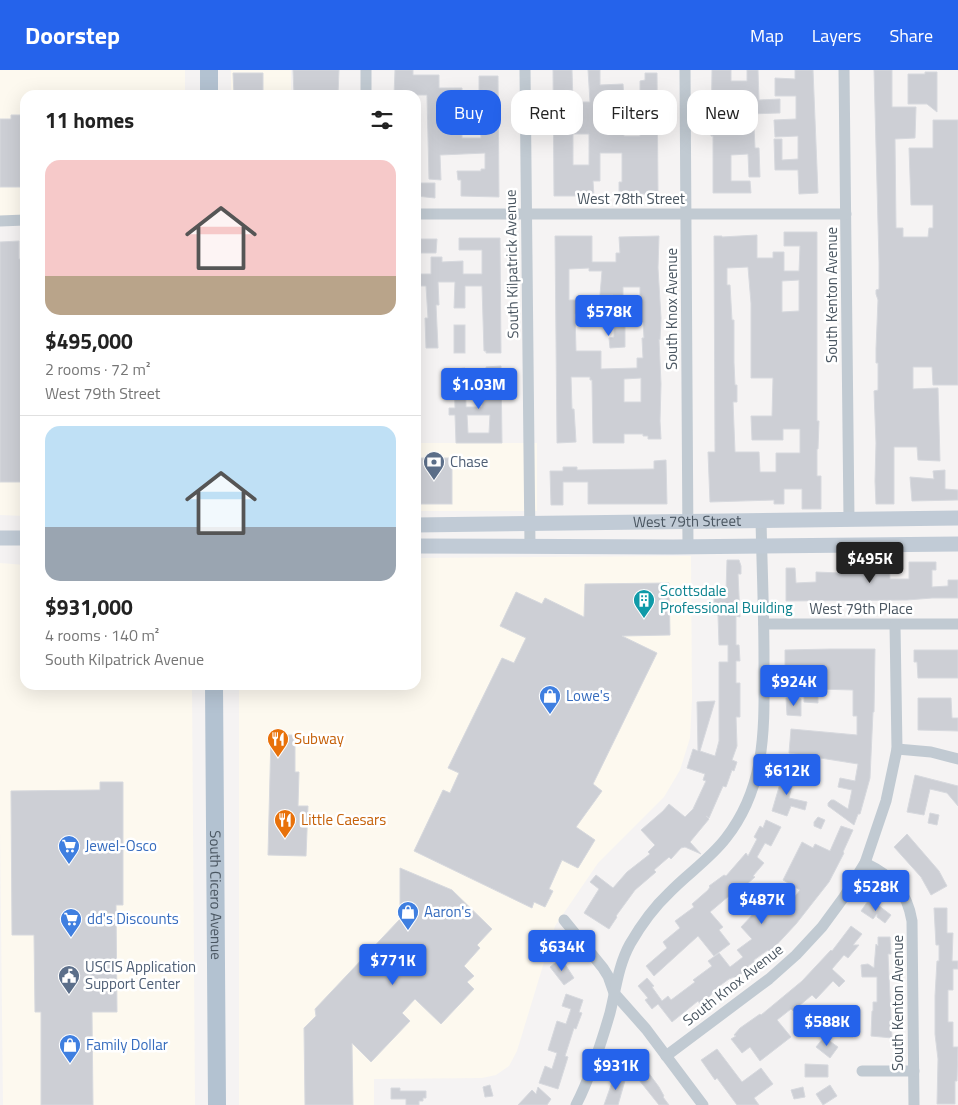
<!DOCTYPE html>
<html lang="en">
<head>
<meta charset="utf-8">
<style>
	body { margin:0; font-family:"Titillium Web",sans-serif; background:#f2f2f2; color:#222; height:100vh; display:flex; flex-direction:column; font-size:19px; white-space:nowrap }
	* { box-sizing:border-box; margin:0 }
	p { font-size:16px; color:#767676 }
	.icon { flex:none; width:28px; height:28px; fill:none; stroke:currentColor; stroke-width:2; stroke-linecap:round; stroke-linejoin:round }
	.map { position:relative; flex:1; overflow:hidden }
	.side { position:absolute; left:20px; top:20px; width:401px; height:600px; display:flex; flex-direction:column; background:#fff; border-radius:15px; box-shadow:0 5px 20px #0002 }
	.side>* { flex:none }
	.banner { position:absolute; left:436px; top:20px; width:446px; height:45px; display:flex; gap:10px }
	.price { position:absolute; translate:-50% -42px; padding:0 11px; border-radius:5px; background:#2563eb; color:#fff; font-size:16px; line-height:32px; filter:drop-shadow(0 1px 2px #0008) }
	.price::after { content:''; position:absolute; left:50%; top:30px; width:15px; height:11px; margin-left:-8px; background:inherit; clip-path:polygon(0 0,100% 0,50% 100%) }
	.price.active { background:#222; color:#fff }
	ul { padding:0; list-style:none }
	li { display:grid; align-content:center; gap:10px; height:265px; padding:0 25px }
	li+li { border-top:1px solid #e0e0e0 }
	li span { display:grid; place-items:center; height:155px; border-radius:15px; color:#555 }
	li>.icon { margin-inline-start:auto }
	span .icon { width:90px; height:90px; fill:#fffc; stroke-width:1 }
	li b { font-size:21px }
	h2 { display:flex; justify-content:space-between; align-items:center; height:60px; padding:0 25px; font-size:21px }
	.chip { padding:0 18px; border-radius:15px; background:#fff; box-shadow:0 5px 20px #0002; font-size:18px; line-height:45px }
	.chip.active { background:#2563eb; color:#fff }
	header { display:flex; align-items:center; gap:30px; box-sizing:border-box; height:70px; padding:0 25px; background:#2563eb; color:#fff }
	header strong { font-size:24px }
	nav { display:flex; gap:28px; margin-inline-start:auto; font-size:18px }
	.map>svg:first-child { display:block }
</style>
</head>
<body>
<header>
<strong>Doorstep</strong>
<nav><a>Map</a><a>Layers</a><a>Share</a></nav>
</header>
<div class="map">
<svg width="958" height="1035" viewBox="0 0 958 1035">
	<rect width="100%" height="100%" fill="#f5f3f3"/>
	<g fill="#fdf9ef">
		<path d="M0,0H185V25H25V146H0Z"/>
		<rect x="231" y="0" width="60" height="25"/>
		<rect x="416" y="373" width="121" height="68"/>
		<path d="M0,380H25V446L0,445Z"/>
		<path d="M691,486L692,630L690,668L680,700L664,727L598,793L555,856L517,981L509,996L496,1005L482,1008L374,1009V1035H239V615H416V488Z"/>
		<path d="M0,493L25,495V615H192L195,1035H3L0,757Z"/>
	</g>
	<g fill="#cdcfd5" stroke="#d7d9de" fill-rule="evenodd">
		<path d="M293,0H339L338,25H294Z"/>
		<path d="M395,0H413V5H439V18H462V68H481L480,43H479V6H498L499,127L461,126V110H458L457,101H481V99H485V83L440,85L441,110L429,109L427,25H394Z"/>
		<path d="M553,0H572L573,32H590L588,0H600V15L623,14L624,28H640V11L645,10V3H657L658,124H619V112H622V83H600V111H593L594,126H554ZM624,40H640V66H624ZM573,64H589V95H573Z"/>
		<path d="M712,0H731V11H747V0H758L759,30L780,29V43L748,44V40L729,41V59L754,58L755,78H759L760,107H749L748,84L731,85V111H750L751,123H713V66H711Z"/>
		<path d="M795,0H813L818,123L799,124L798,100H775L774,69H782V90L798,89V66L775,67L774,50L796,49V26H775V8L795,9Z"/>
		<path d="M874,0H892V37H916L915,68L895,69L896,158H903V167H928L929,158H933V135H911L909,78H933V50H958V315H933L932,297H913V319L938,318L940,391L918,390L917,377H894V434H876L875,411L876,373L874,321L878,320V293H876V279L878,230L876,224V220L879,219V192Z"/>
		<path d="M925,2H937V42L927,34H908V4H925Z"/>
		<path d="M233,3H263V25H234Z"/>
		<path d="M11,45H25V117H0V49H11Z"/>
		<path d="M416,113H435V128L416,126Z"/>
		<path d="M784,162H817V351H819L818,379H817V406H821V439H802V419H784V434H774V430L710,432L708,382H715L714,166H722V167L757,165V188H773V182H784V201H799L800,176H784ZM748,197L751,233V308H773L772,346H751L752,370H783V359H800V383H776V402H760L759,382H735L733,332H737V315H735L734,293V250H732L730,215H727V198ZM799,210V241L782,242V211Z"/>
		<path d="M555,166H592V192H616V183H620L619,167L659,166L658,198L661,248L660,270L659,269L661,314L660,351L661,369H648V366H643V364H624V373H593L592,310H590V307H571L572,339H574L576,372L557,373ZM589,198V201H602L600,225H613V238H623V217H640V252H643L644,268H642L643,288H637V298L601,299V281H576L575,244H578V230H569V199ZM641,308V332H624V309Z"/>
		<path d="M459,168H500L501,283H486V281H484L482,216H465V238H454L455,212H438L439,235H436L438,278H426L425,248H428L426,216H416V204H431V187H442V192L463,191V204H482V180H459Z"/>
		<path d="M416,169H437L436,183H416Z"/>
		<path d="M19,171V189H21V384H25V412H0V172Z"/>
		<path d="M614,254H625V277L610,278L609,268L614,267Z"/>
		<rect x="454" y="255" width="11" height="28"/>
		<path d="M501,296L502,373H456L455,345H449V338H455L454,299L465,298L466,337H482V312L486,313V297ZM467,345H490L489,363H468Z"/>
		<rect x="416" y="388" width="36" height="46"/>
		<path d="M666,390L667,434H588V412H563V435H551L550,401H563V397H577V400L654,399V391Z"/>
		<path d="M945,400V419L958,420V430L912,431L910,407L934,409L933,401Z"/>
		<path d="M889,489L890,509H909V492H936V500H932V517L948,516V510H958V528H932L907,530L786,531V498H795L796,513L816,512V502L839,503V494H859V491Z"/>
		<path d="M727,490H739L741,496V504H738L740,547L736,546V575H739L740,591H736V613H740V647H736L737,676L732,690L737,692L734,701L732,700L726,717L723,716L709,748L706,746L709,749L690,772L701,784L685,777L681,778L671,789L669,787L654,800L656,802L635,820L616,846L617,847L609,859L584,843L599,819L590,812L596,805L613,818L627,802L650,784L648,782L655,775L641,760L663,741L669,734L685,747L693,739L706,711L703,710L705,704L687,698L693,679L698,681L697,632L715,631L700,681L715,686L719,671V592H728V575H719L718,545H714V522H726Z"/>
		<path d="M669,513L670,565L622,566L657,583L593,714L602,721L576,757L595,770L578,798L562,790L549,819L553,821L545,837L534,832L532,838L414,781L443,720L450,723L459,703L448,698L502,588L514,593L526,568L500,556L516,522L542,534L545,528L584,547L585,514Z"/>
		<path d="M831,579H875L874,642H873L870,708L860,744H858L854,755L828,736V733L831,730H834L848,739L852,720L838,717L840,708L855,711L858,694L789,683L791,659L857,665V646H853V620L818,619V633L804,632V601L794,602V597H785V580Z"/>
		<path d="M914,580H958V608H918L917,592H914Z"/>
		<path d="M786,628L801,629V646L787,645Z"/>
		<path d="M918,628H951L952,648H958V661L918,660Z"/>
		<path d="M271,665H295V702H299L298,736H308L306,786L268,785Z"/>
		<path d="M784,700L795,703L789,728L807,732L805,740L791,736L787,746L772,741Z"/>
		<path d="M915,705L958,716V736L947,723L930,719L924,745L907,742Z"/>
		<path d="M100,712H123V835H116L117,942H92L93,1035H41V942H35L34,865H12L11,721L100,720Z"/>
		<path d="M930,743L939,745L937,755L928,753Z"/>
		<path d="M818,747L825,750L821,759L814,756V752Z"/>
		<path d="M766,750L781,757L771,776L765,773L757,787L764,793L753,806L755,807L738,822L736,820L710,842L723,857L719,860L730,874L714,886L698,866L654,906L646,896L667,878L663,872L680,858L675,851L694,837L692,834L708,820L710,817L709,816L724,805L726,806L746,783L748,786L757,769L754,767L760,756L763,758Z"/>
		<path d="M841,756L853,760L843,782L844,783L829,812L796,854L770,882L768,880L754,890V892L748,896L750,898L735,908L734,907L729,909L718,917L708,928L700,934L698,931L672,952L658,934L652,939L645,930L648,928L638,916L647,908L654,916L652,917L662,931L668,926L671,930L695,912L693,910L712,896L708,891L719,883L730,897L743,887L737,880L752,869L741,857L771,825L787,837L800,820L783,810L802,772L813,778L815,774L830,781Z"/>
		<path d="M907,764L939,801L947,816L931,825L921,807L894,777Z"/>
		<path d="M400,798L452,820L492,859L477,875L480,878L464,896L474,906L467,912L474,919L441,954L415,929L402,943L410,951L371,992L352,973L353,1035H305L304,958L316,946L315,939L400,849Z"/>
		<path d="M868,831L873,834L874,832L891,845L885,853L877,847V844L873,849L861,841Z"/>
		<path d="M934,838H947V863H953L952,891H958V899H953V920H948V952H953V977H958L957,1011H955V1034H937L938,989L935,964V926L937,891H939V875H936Z"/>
		<path d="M851,856L862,864L853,875H859L848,888L844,885L832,899L845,911L839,917L833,911L816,929L812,925L793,941L791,939L777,950L791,967L760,991L750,977L742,983L731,969L736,966L734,965L740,958L760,944L761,945L802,911L831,880L832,881Z"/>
		<path d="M878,867H890L891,884H888L892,968L871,966L872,941H873V932H877V907H862L861,895L868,894L874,898L876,874L878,876Z"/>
		<path d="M563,877L568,883L558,891L553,884Z"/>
		<path d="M561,888L574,908L564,915L550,897Z"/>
		<path d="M566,924L583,930L579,942L582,943L576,959L574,958L565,986L568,987L558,1019L539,1013L545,996L552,999L557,983L548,980L557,951L566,954L571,939L562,936Z"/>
		<path d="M834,938L840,947L822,962L814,952Z"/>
		<path d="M841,948L853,967H840Z"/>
		<path d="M824,967L838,977L830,988L816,977Z"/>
		<path d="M717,979L742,1012L761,998L773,1014L754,1028L759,1035H737L717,1008L715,1010L701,990Z"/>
		<path d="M805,994L828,995V1007H805Z"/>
		<path d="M645,998L659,1017L664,1026L663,1027L669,1035H659L635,1005Z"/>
		<path d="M615,1004L626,1007L618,1035H604Z"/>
		<path d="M490,1015L493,1026L485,1027L483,1017Z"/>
		<path d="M830,1015L837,1026L823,1035L816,1024Z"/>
		<path d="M538,1017L551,1029L547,1035H518L532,1020L536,1024Z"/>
		<path d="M803,1017L805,1027L794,1029L791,1020Z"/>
		<path d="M391,1018H400V1021H426V1028H423V1031H419V1035H406V1029H391Z"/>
	</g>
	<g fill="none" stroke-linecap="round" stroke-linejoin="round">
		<g stroke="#c1cad2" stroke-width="11">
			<path d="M366,0V25"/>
			<path d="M525,0L530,477"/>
			<path d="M685,0L688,477"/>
			<path d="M844,0L849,449"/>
			<path d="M416,144H846"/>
			<path d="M0,151L25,150"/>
			<path d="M764,554H958"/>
			<path d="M897,679L931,682L958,689"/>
			<path d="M865,793C892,806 907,821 912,851L914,1035"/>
			<path d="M564,850L603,898L608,906L614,923L646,959L703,1035"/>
			<path d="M666,986L769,909L796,885L822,857L844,827L865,793L886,731L897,679L895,555"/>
			<path d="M862,1001H914"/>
			<path d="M576,1035C591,1006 601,974 610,943C616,919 618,896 630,874C641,855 653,838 669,823C687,804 710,789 726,768C768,714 764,654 764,590C764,543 762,497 761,450"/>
		</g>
		<g stroke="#c1cbd6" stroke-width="15">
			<path id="s1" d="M416,455L958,448"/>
			<path d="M0,468H25"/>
			<path d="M416,476L673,477L958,474"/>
		</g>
		<g stroke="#b3c2d1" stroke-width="18">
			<path d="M209,0V25"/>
			<path id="s2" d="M214,615L217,1035"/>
		</g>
	</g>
	<defs>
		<g id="bank-pin" transform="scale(1.125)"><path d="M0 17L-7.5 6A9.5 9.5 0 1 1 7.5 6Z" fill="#5c6f8a" stroke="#fff"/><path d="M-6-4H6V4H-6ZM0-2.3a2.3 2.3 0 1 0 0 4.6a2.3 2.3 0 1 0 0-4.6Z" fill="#fff"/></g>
		<g id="building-pin" transform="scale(1.125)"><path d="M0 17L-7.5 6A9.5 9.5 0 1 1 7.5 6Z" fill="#0f9aa8" stroke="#fff"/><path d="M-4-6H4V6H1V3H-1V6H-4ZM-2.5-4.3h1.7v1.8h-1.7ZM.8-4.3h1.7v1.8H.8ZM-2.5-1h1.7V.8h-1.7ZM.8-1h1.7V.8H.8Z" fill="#fff"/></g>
		<g id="shop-pin" transform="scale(1.125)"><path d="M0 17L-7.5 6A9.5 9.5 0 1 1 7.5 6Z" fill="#3f7fe0" stroke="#fff"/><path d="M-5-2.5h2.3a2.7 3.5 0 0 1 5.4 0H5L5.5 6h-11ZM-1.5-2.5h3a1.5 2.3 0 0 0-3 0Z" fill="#fff"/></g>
		<g id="restaurant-pin" transform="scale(1.125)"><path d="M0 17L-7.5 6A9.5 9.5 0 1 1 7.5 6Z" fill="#e8710a" stroke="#fff"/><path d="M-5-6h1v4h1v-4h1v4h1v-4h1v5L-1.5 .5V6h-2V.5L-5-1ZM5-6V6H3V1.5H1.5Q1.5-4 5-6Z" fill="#fff"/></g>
		<g id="supermarket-pin" transform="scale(1.125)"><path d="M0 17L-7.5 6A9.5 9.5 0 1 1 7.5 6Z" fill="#3f7fe0" stroke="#fff"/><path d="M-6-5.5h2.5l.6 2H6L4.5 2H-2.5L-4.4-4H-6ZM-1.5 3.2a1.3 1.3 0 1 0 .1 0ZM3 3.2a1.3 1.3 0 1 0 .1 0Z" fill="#fff"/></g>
		<g id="civic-pin" transform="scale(1.125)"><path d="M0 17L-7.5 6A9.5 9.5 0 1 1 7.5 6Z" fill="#5c6f8a" stroke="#fff"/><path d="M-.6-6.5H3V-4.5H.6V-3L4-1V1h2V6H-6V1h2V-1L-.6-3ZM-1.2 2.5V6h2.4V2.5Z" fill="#fff"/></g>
	</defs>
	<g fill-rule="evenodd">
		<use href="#bank-pin" x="434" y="392"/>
		<use href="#building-pin" x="644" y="530"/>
		<use href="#shop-pin" x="550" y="626"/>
		<use href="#restaurant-pin" x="278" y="669"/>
		<use href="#restaurant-pin" x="285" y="750"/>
		<use href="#supermarket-pin" x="69" y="776"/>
		<use href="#shop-pin" x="408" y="842"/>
		<use href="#supermarket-pin" x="71" y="849"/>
		<use href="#civic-pin" x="69" y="906"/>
		<use href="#shop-pin" x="70" y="975"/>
	</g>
	<g text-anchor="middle" stroke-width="5" stroke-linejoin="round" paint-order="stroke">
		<g font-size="15" fill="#4a5661" stroke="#fff">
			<text x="631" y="134">West 78th Street</text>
			<text transform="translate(512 194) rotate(-91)" y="5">South Kilpatrick Avenue</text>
			<text transform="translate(832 225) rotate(-90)" y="5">South Kenton Avenue</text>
			<text transform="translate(672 239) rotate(-90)" y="5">South Knox Avenue</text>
			<text dy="5" stroke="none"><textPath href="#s1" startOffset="271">West 79th Street</textPath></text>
			<text x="861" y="544">West 79th Place</text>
			<text dy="5" stroke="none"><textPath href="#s2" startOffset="210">South Cicero Avenue</textPath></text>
			<text transform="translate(733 915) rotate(-38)" y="5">South Knox Avenue</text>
			<text transform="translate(898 933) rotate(-90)" y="5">South Kenton Avenue</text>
		</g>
		<g font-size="15" fill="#4e5e75" stroke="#fff" text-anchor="start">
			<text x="450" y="397">Chase</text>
			<text x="85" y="902">USCIS Application<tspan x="85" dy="17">Support Center</tspan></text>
		</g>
		<g font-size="15" fill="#0d838f" stroke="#fff" text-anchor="start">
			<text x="660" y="526">Scottsdale<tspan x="660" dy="17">Professional Building</tspan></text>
		</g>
		<g font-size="15" fill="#366cbe" stroke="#fff" text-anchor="start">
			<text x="566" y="631">Lowe's</text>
			<text x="85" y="781">Jewel-Osco</text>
			<text x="424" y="847">Aaron's</text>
			<text x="87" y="854">dd's Discounts</text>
			<text x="86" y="980">Family Dollar</text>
		</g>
		<g font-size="15" fill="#c56008" stroke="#fff" text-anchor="start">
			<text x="294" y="674">Subway</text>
			<text x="301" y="755">Little Caesars</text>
		</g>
	</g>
</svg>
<b class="price" style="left:609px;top:267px">$578K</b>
<b class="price" style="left:479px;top:340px">$1.03M</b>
<b class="price active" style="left:870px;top:514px">$495K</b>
<b class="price" style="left:794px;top:637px">$924K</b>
<b class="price" style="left:787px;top:726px">$612K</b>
<b class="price" style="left:876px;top:842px">$528K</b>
<b class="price" style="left:762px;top:855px">$487K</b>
<b class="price" style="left:562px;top:902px">$634K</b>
<b class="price" style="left:393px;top:916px">$771K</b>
<b class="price" style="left:827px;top:977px">$588K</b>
<b class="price" style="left:616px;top:1021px">$931K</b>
<div class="banner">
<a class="chip active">Buy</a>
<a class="chip">Rent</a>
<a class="chip">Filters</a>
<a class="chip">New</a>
</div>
<section class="side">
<h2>11 homes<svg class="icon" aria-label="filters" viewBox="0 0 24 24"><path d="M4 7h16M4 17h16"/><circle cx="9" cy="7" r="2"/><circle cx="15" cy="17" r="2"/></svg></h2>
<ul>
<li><span style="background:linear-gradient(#f6c9c9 75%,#b9a48a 0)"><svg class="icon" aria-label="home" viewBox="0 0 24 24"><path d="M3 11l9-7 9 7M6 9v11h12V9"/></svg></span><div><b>$495,000</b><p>2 rooms · 72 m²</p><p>West 79th Street</p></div></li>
<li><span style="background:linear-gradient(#bfe0f5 65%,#9aa5b1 0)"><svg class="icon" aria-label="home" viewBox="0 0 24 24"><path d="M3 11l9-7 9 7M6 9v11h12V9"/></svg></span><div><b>$931,000</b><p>4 rooms · 140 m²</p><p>South Kilpatrick Avenue</p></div></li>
</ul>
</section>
</div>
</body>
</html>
